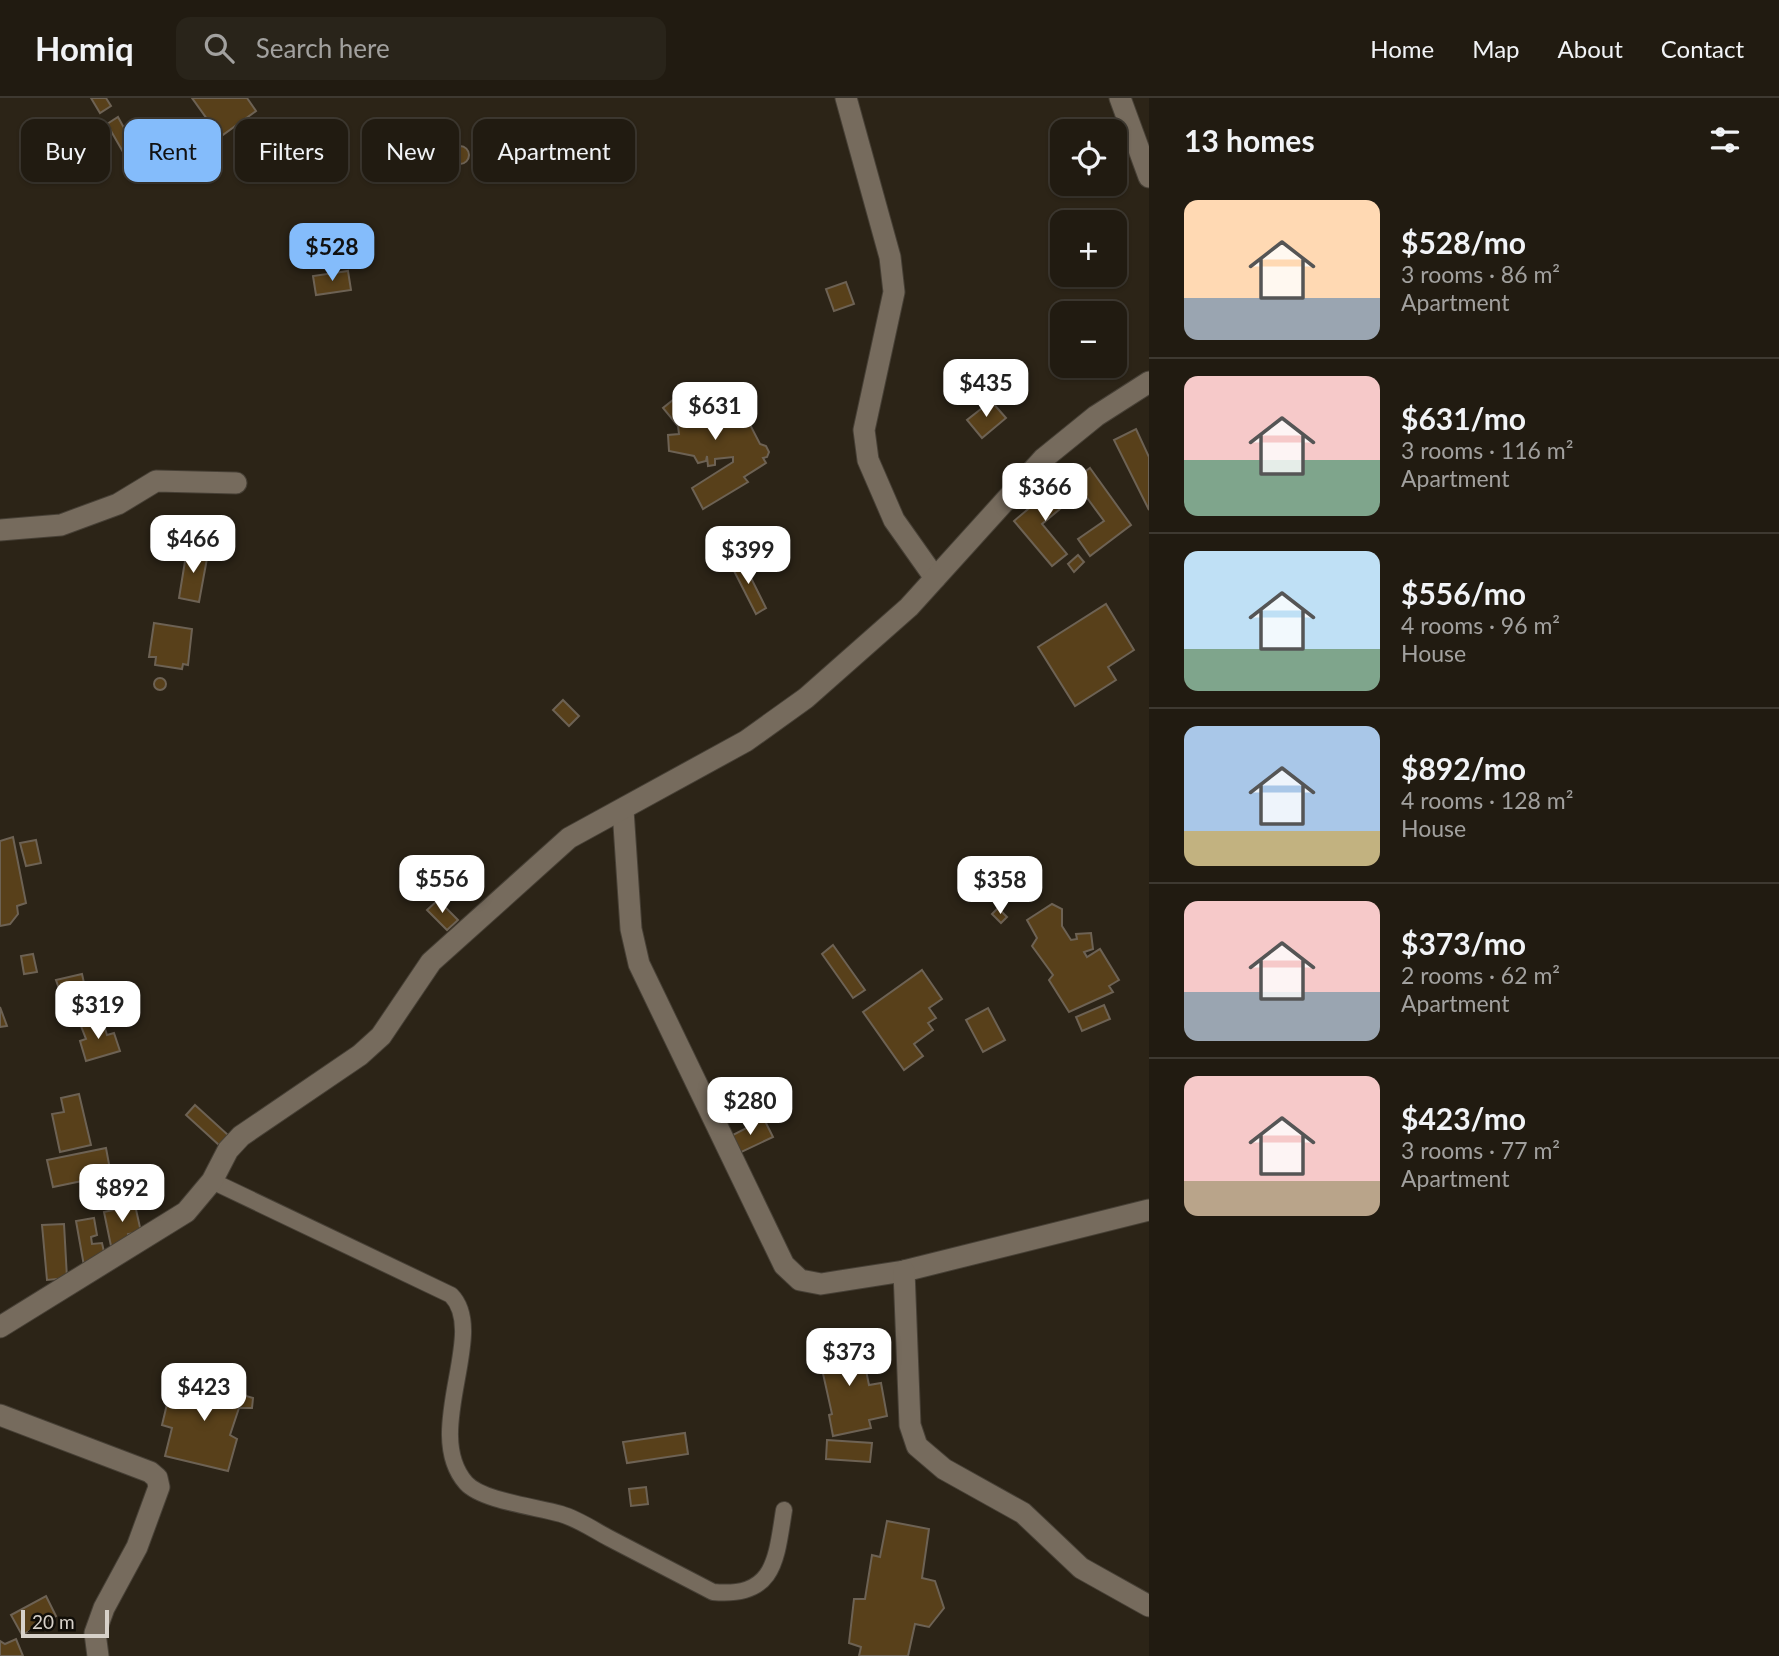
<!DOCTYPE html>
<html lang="en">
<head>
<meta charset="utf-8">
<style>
	body { margin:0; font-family:Lato,sans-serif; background:#29241a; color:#f1f3f6; height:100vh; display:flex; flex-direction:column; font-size:26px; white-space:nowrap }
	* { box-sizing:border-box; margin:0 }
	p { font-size:23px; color:#a2a19f }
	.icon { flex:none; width:38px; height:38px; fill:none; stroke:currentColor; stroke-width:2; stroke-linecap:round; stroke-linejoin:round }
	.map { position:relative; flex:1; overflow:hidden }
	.sheet { display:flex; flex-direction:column; background:#211b11; width:630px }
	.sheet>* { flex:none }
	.hud { position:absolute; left:21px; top:21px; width:665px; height:63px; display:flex; gap:14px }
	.tools { position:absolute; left:1050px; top:21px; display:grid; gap:14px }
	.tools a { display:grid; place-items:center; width:77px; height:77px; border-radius:14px; background:#211b11; box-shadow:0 2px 5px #0004,0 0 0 2px #3e3931; font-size:35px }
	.scale { position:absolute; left:21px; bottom:18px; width:88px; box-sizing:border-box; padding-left:7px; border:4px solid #d7d1c9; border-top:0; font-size:19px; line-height:24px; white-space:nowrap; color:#d7d1c9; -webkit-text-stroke:5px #110e08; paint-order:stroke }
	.price { position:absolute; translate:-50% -60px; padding:0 16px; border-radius:14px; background:#fff; color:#222; font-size:23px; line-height:46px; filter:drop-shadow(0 2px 4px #0008) }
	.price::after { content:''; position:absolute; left:50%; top:42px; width:21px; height:16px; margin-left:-10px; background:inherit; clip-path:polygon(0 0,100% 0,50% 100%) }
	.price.selected { background:#84bcfb; color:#111 }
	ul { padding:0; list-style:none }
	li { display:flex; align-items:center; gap:21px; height:175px; padding:0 35px }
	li+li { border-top:2px solid #3e3931 }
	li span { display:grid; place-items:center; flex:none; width:196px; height:140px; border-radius:14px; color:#555 }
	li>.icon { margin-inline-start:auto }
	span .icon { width:84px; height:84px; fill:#fffc; stroke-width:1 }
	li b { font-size:30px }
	h2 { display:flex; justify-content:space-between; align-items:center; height:84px; padding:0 35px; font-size:30px }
	.chip { padding:0 24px; border-radius:14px; background:#211b11; box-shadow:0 2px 5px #0004,0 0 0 2px #3e3931; font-size:24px; line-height:63px }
	.chip.selected { background:#84bcfb; color:#111 }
	header { display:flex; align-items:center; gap:42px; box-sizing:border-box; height:98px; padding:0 35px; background:#211b11; border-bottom:2px solid #3e3931 }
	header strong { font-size:33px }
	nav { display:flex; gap:38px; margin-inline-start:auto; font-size:24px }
	.search { width:490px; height:63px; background:#29241a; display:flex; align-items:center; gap:18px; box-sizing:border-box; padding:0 24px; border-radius:14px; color:#a2a19f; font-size:26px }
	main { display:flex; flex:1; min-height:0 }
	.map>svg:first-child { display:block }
</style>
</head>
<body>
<header>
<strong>Homiq</strong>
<div class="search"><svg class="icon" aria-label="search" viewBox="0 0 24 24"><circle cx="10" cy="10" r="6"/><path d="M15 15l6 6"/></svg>Search here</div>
<nav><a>Home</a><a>Map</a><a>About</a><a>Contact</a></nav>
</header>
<main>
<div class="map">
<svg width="1149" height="1558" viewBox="0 0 1149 1558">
	<rect width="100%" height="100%" fill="#2c2417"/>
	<g fill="#58401a" stroke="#6d6254" stroke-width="2">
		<path d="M91,0H106L111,8L100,15Z"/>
		<path d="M192,0H247L256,13L220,39Z"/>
		<path d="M118,19L134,48L123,54L107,26Z"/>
		<path d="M625,32L630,56L614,59L609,35Z"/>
		<circle cx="460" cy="57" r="9"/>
		<path d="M348,173L351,192L316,197L313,178Z"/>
		<path d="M846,184L854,206L834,213L826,191Z"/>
		<path d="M704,293L712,300L729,299L736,312L732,323L745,317L760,346L766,348L769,354L767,359L763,360L766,365L744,379L748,384L703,411L692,390L733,364V359L715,361V367L708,368L707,358L706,363L698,365L694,358L669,353L668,337L679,336L678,328L663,310L678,298L682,303L693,294Z"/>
		<path d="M991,303L1006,320L982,340L967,322Z"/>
		<path d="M1136,331L1149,359V412L1114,342Z"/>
		<path d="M1090,370L1131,427L1090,458L1078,441L1104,423L1074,382Z"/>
		<path d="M1059,385L1072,401L1042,426L1067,456L1052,468L1014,423Z"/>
		<path d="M187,451L208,455L199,504L179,500Z"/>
		<path d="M1078,457L1084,464L1074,474L1068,466Z"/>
		<path d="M741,460L766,510L756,516L730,465Z"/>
		<path d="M1106,506L1134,552L1108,569L1116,582L1075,608L1038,549Z"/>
		<path d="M154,525L192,531L188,567L183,566L182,571L155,567L156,559H149Z"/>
		<circle cx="160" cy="586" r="6"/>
		<path d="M563,602L579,618L569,628L553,612Z"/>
		<path d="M13,739L26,805L17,808L18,816L10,826L0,828V743Z"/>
		<path d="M36,742L41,765L26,768L20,745Z"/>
		<path d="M438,802L458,822L447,832L427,812Z"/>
		<path d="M1052,806L1062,811V828L1071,842L1077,841L1076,836L1091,835L1093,851L1084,854L1087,859L1100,851L1119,882L1109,888L1113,894L1069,914L1049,882L1053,877L1032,848L1037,840L1027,822Z"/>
		<path d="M998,810L1007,819L1001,825L992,816Z"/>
		<path d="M833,847L865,892L853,900L822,856Z"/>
		<path d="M33,856L37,874L24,876L21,858Z"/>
		<path d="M922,872L942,901L929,910L936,920L928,925L933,932L914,946L923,958L904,972L863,914Z"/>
		<path d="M82,876L88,903L65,908L56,882Z"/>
		<path d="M1104,907L1110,921L1082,933L1076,919Z"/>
		<path d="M0,909L7,928L0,929Z"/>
		<path d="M988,910L1005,942L983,954L966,922Z"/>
		<path d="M102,921L107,937L114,935L120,953L86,963L80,943L86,941L81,928Z"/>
		<path d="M79,996L91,1047L60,1054L52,1016L64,1014L61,1000Z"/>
		<path d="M195,1007L228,1037L219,1047L186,1017Z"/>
		<path d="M764,1021L773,1039L735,1057L727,1040Z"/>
		<path d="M106,1050L111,1077L53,1089L47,1062Z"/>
		<path d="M135,1107L141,1134L128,1136L129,1144L111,1148L104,1114Z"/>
		<path d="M94,1120L97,1137L91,1139L92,1146L102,1145L105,1158L84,1168L76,1123Z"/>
		<path d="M64,1126L67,1180L47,1182L42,1127Z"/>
		<path d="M843,1242L845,1252L861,1248L869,1287L881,1285L887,1318L869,1322L871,1330L833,1338L829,1317L832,1316L820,1262L816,1263L813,1248Z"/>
		<path d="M184,1281L240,1289L246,1298L253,1300L252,1310H239L230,1337L237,1341L228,1373L165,1358L172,1330L162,1327L168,1302L178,1304Z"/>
		<path d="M685,1335L688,1356L627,1365L623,1344Z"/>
		<path d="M827,1342L872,1345L870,1364L826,1361Z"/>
		<path d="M646,1389L648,1406L631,1408L629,1391Z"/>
		<path d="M887,1423L929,1431L922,1480L935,1483L944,1510L929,1529L915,1526L908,1558H859L861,1549L849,1545L854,1501H865L872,1457L880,1459Z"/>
		<path d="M46,1498L56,1518L22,1537L11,1517Z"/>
		<path d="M16,1541L23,1558H0V1543L5,1546Z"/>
	</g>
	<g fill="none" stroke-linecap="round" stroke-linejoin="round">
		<g stroke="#474036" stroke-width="18">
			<path id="lane" d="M212,1083L451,1197C489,1235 421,1334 466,1385C482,1403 538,1409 561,1416C578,1421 594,1432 609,1440C643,1458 678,1476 713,1494C775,1500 776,1462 784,1412"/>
		</g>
		<g stroke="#474036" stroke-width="23">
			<g id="street">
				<path d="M846,0L890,159L894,194L864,332L868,362L894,422L935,480"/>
				<path d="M0,432L61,427L118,406L156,383L236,385"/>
				<path d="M623,712L631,831L639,866L784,1167L800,1182L821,1186L904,1173L1149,1112"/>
				<path d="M904,1173L910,1327L917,1348L944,1371L1023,1415L1081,1470L1149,1508"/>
				<path d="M0,1229L186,1114L212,1083L228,1052L241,1038L360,957L381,938L431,864L569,740L746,643L806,600L909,509L1043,361L1096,318L1149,284"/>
				<path d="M0,1317L150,1374L157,1380L159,1389L137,1449L104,1510L95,1535L98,1558"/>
			</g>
		</g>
		<g stroke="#474036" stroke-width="23">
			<path id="secondary" d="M1120,0L1149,79"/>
		</g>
		<use href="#lane" stroke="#766b5d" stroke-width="16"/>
		<use href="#street" stroke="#766b5d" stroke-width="21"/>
		<use href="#secondary" stroke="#766b5d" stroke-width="21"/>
	</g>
</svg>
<div class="tools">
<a><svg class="icon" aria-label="locate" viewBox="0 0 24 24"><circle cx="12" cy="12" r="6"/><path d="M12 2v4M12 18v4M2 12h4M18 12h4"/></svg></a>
<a>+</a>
<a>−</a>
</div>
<div class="scale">20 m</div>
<b class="price selected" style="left:332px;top:185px">$528</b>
<b class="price" style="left:986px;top:321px">$435</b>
<b class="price" style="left:715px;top:344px">$631</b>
<b class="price" style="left:1045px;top:425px">$366</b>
<b class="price" style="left:193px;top:477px">$466</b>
<b class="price" style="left:748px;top:488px">$399</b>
<b class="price" style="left:442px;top:817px">$556</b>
<b class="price" style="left:1000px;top:818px">$358</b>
<b class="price" style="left:98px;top:943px">$319</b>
<b class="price" style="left:750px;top:1039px">$280</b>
<b class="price" style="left:122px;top:1126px">$892</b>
<b class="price" style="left:849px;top:1290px">$373</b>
<b class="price" style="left:204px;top:1325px">$423</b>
<div class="hud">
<a class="chip">Buy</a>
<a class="chip selected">Rent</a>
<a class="chip">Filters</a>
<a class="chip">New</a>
<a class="chip">Apartment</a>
</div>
</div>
<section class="sheet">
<h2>13 homes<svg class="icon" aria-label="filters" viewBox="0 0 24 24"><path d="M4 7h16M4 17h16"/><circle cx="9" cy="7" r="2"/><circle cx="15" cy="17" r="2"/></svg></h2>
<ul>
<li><span style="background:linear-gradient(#ffd9b3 70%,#9aa5b1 0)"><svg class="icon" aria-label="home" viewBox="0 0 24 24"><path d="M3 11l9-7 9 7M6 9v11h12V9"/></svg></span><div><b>$528/mo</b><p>3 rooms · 86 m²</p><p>Apartment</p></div></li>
<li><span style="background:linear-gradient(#f6c9c9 60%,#7fa58c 0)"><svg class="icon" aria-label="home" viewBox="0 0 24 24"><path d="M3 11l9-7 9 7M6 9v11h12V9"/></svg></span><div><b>$631/mo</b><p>3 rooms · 116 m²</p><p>Apartment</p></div></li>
<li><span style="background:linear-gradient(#bfe0f5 70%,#7fa58c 0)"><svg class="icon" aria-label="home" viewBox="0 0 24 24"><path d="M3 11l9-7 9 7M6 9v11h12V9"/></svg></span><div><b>$556/mo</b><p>4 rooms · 96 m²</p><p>House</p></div></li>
<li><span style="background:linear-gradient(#a9c7e8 75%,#c2b280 0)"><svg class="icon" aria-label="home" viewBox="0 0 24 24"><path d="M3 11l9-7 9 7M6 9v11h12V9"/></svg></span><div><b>$892/mo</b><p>4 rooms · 128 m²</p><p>House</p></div></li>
<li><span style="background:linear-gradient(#f6c9c9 65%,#9aa5b1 0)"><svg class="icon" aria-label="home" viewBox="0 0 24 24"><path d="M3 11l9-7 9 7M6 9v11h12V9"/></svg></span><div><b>$373/mo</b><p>2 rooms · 62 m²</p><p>Apartment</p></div></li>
<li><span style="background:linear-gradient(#f6c9c9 75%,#b9a48a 0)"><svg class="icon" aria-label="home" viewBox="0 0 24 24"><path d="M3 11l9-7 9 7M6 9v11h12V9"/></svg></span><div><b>$423/mo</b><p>3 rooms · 77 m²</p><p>Apartment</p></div></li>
</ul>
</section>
</main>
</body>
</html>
